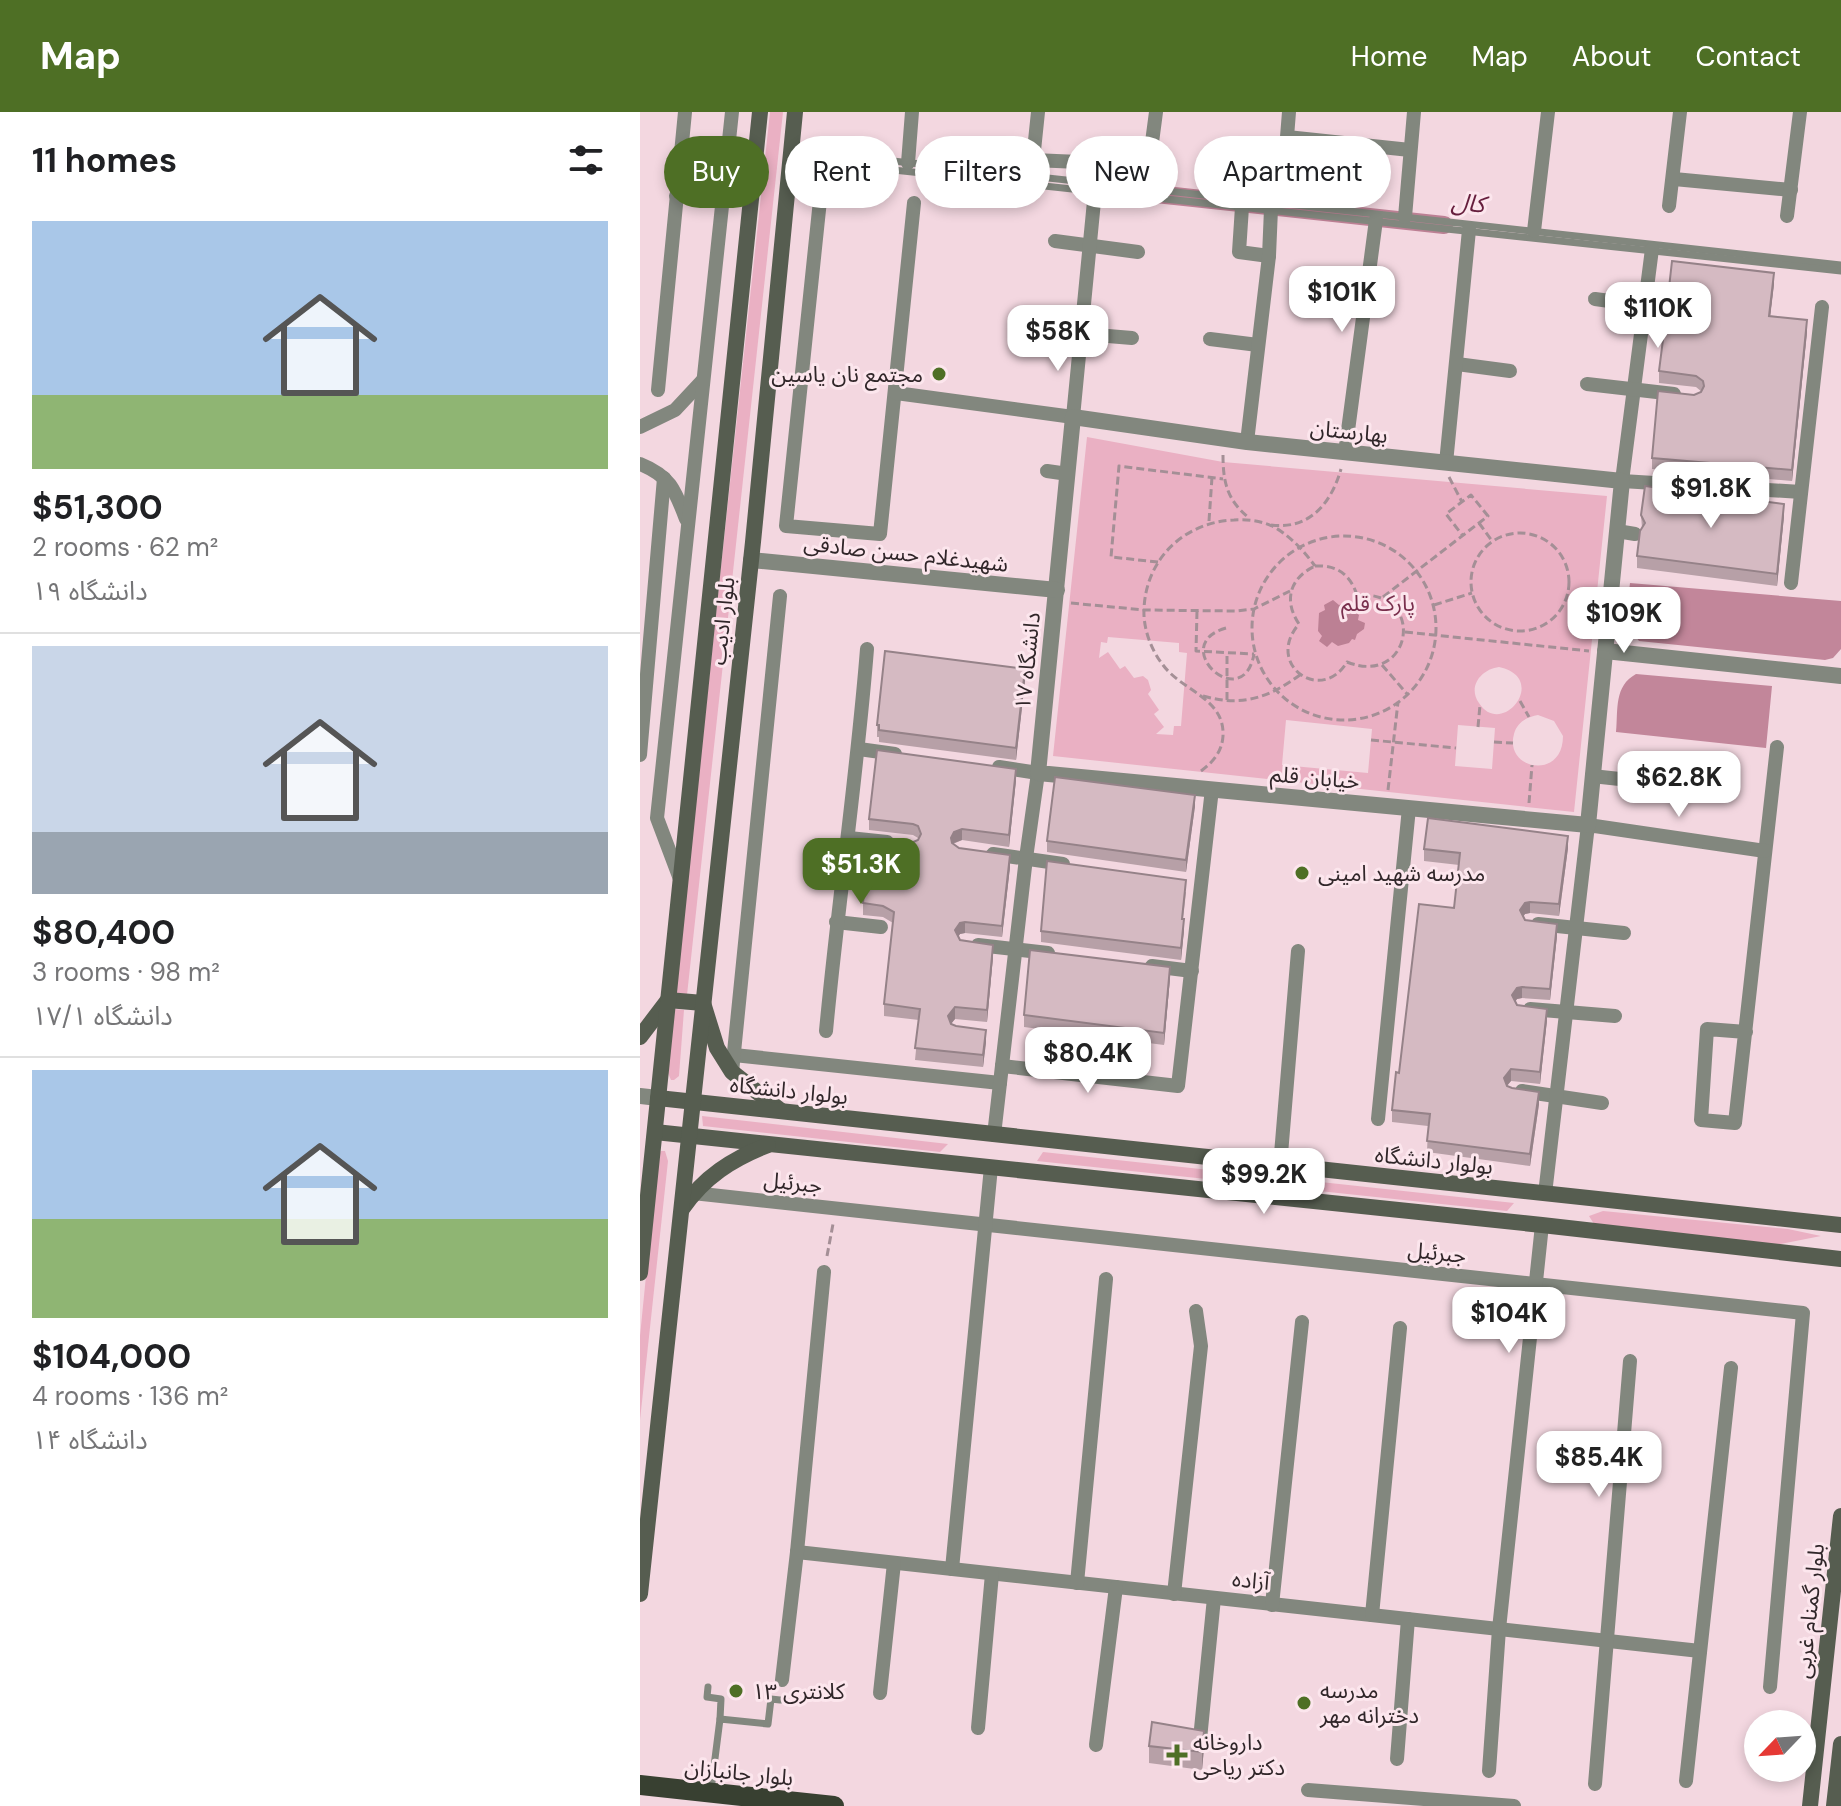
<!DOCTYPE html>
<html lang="en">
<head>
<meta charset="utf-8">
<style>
	body { margin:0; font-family:"DM Sans","Noto Sans Arabic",sans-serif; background:#f6f6f6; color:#202124; height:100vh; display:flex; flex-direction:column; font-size:30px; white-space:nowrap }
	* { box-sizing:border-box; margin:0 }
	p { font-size:26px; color:#757577 }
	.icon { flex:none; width:44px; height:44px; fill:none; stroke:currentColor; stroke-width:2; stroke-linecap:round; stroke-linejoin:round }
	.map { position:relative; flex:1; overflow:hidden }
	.sheet { display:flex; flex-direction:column; background:#fff; width:640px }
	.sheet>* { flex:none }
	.banner { position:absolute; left:24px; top:24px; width:760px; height:72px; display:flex; gap:16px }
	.needle { width:52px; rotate:245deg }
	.tools { position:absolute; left:1104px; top:1598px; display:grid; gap:16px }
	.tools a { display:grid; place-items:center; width:72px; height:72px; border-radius:50%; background:#fff; box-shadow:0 4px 12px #0003; font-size:40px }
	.price { position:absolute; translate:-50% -68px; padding:0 18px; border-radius:16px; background:#fff; color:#222; font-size:26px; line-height:52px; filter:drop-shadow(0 2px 4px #0008) }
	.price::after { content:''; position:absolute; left:50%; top:48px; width:24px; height:18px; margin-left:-12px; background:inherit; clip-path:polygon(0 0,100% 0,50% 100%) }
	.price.on { background:#4e6f25; color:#fff }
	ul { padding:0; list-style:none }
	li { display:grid; align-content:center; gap:16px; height:424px; padding:0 32px }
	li+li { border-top:2px solid #e0e0e0 }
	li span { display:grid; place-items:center; height:248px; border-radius:0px; color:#555 }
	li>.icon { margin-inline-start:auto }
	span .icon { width:144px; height:144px; fill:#fffc; stroke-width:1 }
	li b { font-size:34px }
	h2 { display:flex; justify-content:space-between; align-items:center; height:96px; padding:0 32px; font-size:34px }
	.chip { padding:0 28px; border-radius:36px; background:#fff; box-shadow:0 4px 12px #0003; font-size:28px; line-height:72px }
	.chip.on { background:#4e6f25; color:#fff }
	header { display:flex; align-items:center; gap:48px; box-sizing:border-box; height:112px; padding:0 40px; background:#4e6f25; color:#fff }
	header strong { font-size:38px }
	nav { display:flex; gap:44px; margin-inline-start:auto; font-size:28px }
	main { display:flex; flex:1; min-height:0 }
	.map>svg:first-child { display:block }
</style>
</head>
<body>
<header>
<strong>Map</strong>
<nav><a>Home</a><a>Map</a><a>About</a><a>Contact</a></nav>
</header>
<main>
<section class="sheet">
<h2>11 homes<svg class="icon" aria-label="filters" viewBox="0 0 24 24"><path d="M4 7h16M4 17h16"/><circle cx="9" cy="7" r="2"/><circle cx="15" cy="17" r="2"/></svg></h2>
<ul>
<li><span style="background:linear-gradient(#a9c7e8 70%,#8fb573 0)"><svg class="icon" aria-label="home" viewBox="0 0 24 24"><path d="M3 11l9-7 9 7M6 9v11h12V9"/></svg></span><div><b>$51,300</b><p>2 rooms · 62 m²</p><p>دانشگاه ۱۹</p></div></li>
<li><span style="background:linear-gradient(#c9d6e8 75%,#9aa5b1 0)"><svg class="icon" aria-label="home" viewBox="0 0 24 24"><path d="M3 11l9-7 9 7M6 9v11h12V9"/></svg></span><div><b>$80,400</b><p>3 rooms · 98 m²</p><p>دانشگاه ۱۷/۱</p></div></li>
<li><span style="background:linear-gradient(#a9c7e8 60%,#8fb573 0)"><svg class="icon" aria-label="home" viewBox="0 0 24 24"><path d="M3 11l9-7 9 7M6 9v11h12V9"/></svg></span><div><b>$104,000</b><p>4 rooms · 136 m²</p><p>دانشگاه ۱۴</p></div></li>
</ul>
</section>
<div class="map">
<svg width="1201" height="1694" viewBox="0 0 1201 1694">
	<rect width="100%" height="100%" fill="#f3d7e0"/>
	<g fill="#eab0c3" fill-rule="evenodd">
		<path d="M130,0H143L47,883L35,882Z"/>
		<path d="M447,325L583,350L967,384L934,700L413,644ZM468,525L539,531V540L547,541L541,614H534L533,623L516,622L524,615L514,602L519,598L508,582L511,578L508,568L503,564L494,566L485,554L480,557L468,540L459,546L461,530L467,531ZM859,555C910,566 862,627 839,591C827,574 842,557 859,555ZM898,603L914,609L923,624C923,669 864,658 874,622C877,610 887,605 898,603ZM646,608L732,617L728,661L642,653ZM818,613L855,616L852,657L815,654Z"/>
		<path d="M34,897L44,898L39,964L34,968H31L28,961Z"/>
		<path d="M62,1004L308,1032L300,1040L63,1014Z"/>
		<path d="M21,1039H25L28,1049L0,1308V1224L18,1044Z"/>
		<path d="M403,1040L874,1091L867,1099L397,1049Z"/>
		<path d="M963,1099L1148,1117L1181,1124L1136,1133L954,1112L949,1104Z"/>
	</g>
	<g fill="#c2869a">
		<path d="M990,471L1201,489V537L1193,546L1185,548L999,529L985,510Z"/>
		<path d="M996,562L1132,574L1126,636L976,620C978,597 974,574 996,562Z"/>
	</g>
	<path fill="#bc8094" d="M693,488L699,493L704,491L719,503L718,508L725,511L724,517L717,522L715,528L712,527L709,531L698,534L692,530L687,535L679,529L682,524L678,519L679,501L685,498L684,493Z"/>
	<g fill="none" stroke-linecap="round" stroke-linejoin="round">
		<path stroke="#bc8094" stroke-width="18" d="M516,82L804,113"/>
		<g stroke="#a48f96" stroke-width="3" stroke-dasharray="8 4" stroke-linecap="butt">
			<path d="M583,343C583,370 587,388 609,406"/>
			<path d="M809,365L822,390"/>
			<path d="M569,409L572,365"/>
			<path d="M839,411L852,429"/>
			<path d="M631,413C669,418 691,392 701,357"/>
			<circle cx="880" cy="470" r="49"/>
			<circle cx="704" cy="516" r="92"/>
			<path d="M518,450L471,445L479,354L583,367"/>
			<path d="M675,454C697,453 710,462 717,483C788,478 772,576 707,550C681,593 624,552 659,512C643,488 650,466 675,454Z"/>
			<path d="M743,485L848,404L831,383L806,402L823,424"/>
			<path d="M431,491L504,498L596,499L614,497L650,479"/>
			<path d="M794,493L832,481"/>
			<path d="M557,499L556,539L614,542"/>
			<path d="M586,516C526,533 603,604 614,542"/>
			<path d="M765,520L949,539"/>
			<path d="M742,553L768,583"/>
			<path d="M563,584C602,595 628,586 660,563"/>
			<path d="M587,588V540"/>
			<path d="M880,589L889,605"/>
			<path d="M838,615L840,593"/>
			<path d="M731,628L816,636"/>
			<path d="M854,630L873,631"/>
			<path d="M561,659C573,650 582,640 583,624C585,586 542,579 523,553C511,538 503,516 504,497C506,446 545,410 594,408C608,407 623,409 636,416C652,426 664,439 675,454"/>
			<path d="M748,678L758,590"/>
			<path d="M889,691L892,653"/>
			<path d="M187,1144L193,1112"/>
		</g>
		<g stroke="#82877e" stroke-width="7">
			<path d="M153,38L1201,153"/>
			<path d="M150,47L1201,159"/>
			<path d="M68,1575L67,1585L81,1587L80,1607"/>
			<path d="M71,1678L80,1607L128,1612L131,1587L140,1588"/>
		</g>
		<g stroke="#82877e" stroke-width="14">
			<path d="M398,0L393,48L509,53L516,0"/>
			<path d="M649,0L647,25L770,38"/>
			<path d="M184,50L146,414L240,422L274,91"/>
			<path d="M268,51L272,0"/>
			<path d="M1034,67L1151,78"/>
			<path d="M36,84L83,85"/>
			<path d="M1029,94L1040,0"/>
			<path d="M602,95L599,140L629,144"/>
			<path d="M1147,104L1160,0"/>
			<path d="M765,105L774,0"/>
			<path d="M894,119L908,0"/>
			<path d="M415,129L498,140"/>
			<path d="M1012,137L982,369L1161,380"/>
			<path d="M955,187L1043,199"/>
			<path d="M396,218L492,226"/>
			<path d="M570,227L618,233"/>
			<path d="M817,252L870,259"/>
			<path d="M947,272L1034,282"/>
			<path d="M18,278L45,0"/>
			<path d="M256,281L433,305L455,79"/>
			<path d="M0,315L35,298L63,268"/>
			<path d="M607,330L629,144L631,97"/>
			<path d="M705,341L736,108"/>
			<path d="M806,351L829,118"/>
			<path d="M0,352C30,364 35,378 46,407"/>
			<path d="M407,359L428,362"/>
			<path d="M977,419L995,422"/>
			<path d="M1151,471L1182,195"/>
			<path d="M219,637L255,642"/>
			<path d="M0,643L24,366"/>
			<path d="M952,664L998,669"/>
			<path d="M209,726L247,730"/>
			<path d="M353,742L423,752"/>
			<path d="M40,767L17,706L92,0"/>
			<path d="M196,810L241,815"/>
			<path d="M898,812L984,821"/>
			<path d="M338,833L408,841"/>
			<path d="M512,854L552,859"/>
			<path d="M890,897L975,904"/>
			<path d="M186,919C198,791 217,664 227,537"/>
			<path d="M1106,920L1067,917L1061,1008L1095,1011C1109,886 1123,761 1137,635"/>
			<path d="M94,943L360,971"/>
			<path d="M362,954L538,974L572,677"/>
			<path d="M92,960L140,484"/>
			<path d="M882,979L962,991"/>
			<path d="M738,1007L769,696"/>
			<path d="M354,1023L386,746L398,661L359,655"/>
			<path d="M640,1054L658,839"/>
			<path d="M53,1081L1163,1201L1130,1575"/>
			<path d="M905,1082L948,713L1125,739"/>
			<path d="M157,1440L1060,1539"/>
			<path d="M312,1457L351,1055"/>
			<path d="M437,1471L466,1167"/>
			<path d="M534,1482L561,1234L556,1199"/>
			<path d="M632,1493L662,1210"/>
			<path d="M732,1503L760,1216"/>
			<path d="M142,1568L157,1440L184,1160"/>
			<path d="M240,1581L254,1451"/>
			<path d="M338,1616L352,1462"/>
			<path d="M560,1627L574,1486"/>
			<path d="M456,1633L476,1475"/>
			<path d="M757,1647L768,1507"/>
			<path d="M849,1659L859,1517L902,1113"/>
			<path d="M1046,1669L1091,1256"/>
			<path d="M955,1672L990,1249"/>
			<path d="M668,1678L874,1694"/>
		</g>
		<g stroke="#82877e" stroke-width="16">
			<path d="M433,305L607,330L982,369L948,713L398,661Z"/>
			<path d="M111,448L417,478"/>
			<path d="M965,539L1201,564"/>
			<path d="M0,984L18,986"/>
		</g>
		<g stroke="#565d50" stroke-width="16">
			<path d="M0,925L28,888L63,891L77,936L92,960L140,998"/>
			<path d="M18,986L1201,1113"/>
			<path d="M15,1020L902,1113L1201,1147"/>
			<path d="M42,1097C64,1065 92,1047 128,1033"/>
			<path d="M0,1161L120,0"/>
			<path d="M0,1482L113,430L155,0"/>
			<path d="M1170,1694L1201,1404"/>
			<path d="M1194,1694L1201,1632"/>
		</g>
		<path stroke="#384031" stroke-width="20" d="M0,1673L194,1694"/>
	</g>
	<g fill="#b7a0a7">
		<path d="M1134,172L1130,204L1167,220L1152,369L1012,357V346L1054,283L1062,280L1056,275L1019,271V259L1067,197L1066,195L1061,192L1029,188V176Z"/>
		<path d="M1001,403L1144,404L1137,474L997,456V444L1002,416Z"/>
		<path d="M385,569L376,648L239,630V625H237V613Z"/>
		<path d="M376,668L369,735L322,728L313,732L319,736L370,755L362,825L325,821L320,822L318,825L320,828L353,845L347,910L315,907L311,911L346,930L343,955L275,948L279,908L244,904V892L253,811L243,805L223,803V791L271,731L279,728L278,726L273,723L229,718V707Z"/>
		<path d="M555,694L546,760L407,740V729Z"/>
		<path d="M928,736L919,804L890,801L885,802L883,805L885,808L917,824L910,888L882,886L877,887L875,890L877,893L907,908L900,972L871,969L867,974L899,992L890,1054L787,1040L788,1014L752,1010V998L814,796L819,753L784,749V737Z"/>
		<path d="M546,780L543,807L544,818L541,848L401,830V819Z"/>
		<path d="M530,866L524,933L384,915V903Z"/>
		<path d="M509,1634L564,1636L562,1658L509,1651Z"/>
	</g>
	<g fill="#958288">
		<path d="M1134,161V172L1129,215V204Z"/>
		<path d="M1167,208V220L1152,369V358Z"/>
		<path d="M1144,392V404L1137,474V462Z"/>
		<path d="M385,557V569L376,648V636Z"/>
		<path d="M376,657V668L369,735V723Z"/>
		<path d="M555,683V694L546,760V748Z"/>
		<path d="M322,717V728L314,731L311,737V726L314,720Z"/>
		<path d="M928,724V736L919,804V792Z"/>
		<path d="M370,743V755L362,825V814Z"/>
		<path d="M890,790V801L885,802L880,809V798L885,791Z"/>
		<path d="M544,807V818L541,848V836Z"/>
		<path d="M325,810V821L320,822L315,829V818L320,811Z"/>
		<path d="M917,812V824L910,888V877Z"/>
		<path d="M353,833V845L347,910V898Z"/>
		<path d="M530,855V866L524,933V921Z"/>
		<path d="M882,875V886L877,887L872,894V883L877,876Z"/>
		<path d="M315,895V907L308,916V904Z"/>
		<path d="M907,897V908L900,972V960Z"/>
		<path d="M346,918V930L343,955V943Z"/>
		<path d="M871,957V969L864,977V966Z"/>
		<path d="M899,980V992L890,1054V1042Z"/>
		<path d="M564,1619V1636L562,1658V1640Z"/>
	</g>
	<g fill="#d5bac2" stroke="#958288" stroke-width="2">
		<path d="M1032,149L1134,161L1129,204L1167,208L1152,358L1012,346L1018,279L1054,283L1061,280L1064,274L1063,269L1056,264L1019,259L1027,196L1058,200L1066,197L1069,191L1066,183L1061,181L1029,176Z"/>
		<path d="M1005,374L1144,392L1137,462L997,444L1000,419L1005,411L1001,403Z"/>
		<path d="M245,539L385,557L376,636L239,618V613H237Z"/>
		<path d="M237,638L376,657L369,723L322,717L314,720L311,726L312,731L319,736L370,743L362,814L325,810L320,811L315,818L320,828L353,833L347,898L315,895L308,904L311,912L316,914L346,918L343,943L275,936L280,897L244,892L254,800L243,794L223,791L230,727L271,731L278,728L281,722L278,714L273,712L229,707Z"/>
		<path d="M415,665L555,683L546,748L407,729Z"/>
		<path d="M788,706L928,724L919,792L890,790L885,791L880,798L885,808L917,812L910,877L882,875L877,876L872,883L877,893L907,897L900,960L871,957L864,966L867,974L872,976L899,980L890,1042L787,1029L790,1002L752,998L756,960L759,961L779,792L814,796L820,741L784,737Z"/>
		<path d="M407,749L546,768L542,807H544L541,836L401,819Z"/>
		<path d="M390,838L530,855L524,921L384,903Z"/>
		<path d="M512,1610L564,1619L562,1640L509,1634Z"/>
	</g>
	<g fill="#4e6f25" stroke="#fce6ed" stroke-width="3">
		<circle cx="299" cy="262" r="8"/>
		<circle cx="662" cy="761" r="8"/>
		<circle cx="96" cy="1579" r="8"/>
		<circle cx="664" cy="1591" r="8"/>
		<path d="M533 1631h8v8h8v8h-8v8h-8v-8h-8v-8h8z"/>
	</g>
	<g text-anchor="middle" stroke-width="6" stroke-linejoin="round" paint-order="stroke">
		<g font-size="22" fill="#302629" stroke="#fce6ed" text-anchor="start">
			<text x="283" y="270" text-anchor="end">مجتمع نان یاسین</text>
			<text x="678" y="769">مدرسه شهید امینی</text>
			<text x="680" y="1586">مدرسه<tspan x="680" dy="25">دخترانه مهر</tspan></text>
			<text x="112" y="1587">کلانتری ۱۳</text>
			<text x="553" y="1638">داروخانه<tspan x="553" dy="25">دکتر ریاحی</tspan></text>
		</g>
		<g font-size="22" fill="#302629" stroke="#fce6ed">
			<text transform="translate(709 319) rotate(6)" y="8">بهارستان</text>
			<text transform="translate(266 441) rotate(6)" y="8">شهیدغلام حسن صادقی</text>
			<text transform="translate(82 509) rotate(-84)" y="8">بلوار ادیب</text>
			<text transform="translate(387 549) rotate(-84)" y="8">دانشگاه ۱۷</text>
			<text transform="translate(675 665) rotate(5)" y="8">خیابان قلم</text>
			<text transform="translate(149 978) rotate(6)" y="8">بولوار دانشگاه</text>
			<text transform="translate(794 1048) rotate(6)" y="8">بولوار دانشگاه</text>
			<text transform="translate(153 1070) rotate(6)" y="8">جبرئیل</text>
			<text transform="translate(797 1140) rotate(6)" y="8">جبرئیل</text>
			<text transform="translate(611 1468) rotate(6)" y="8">آزاده</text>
			<text transform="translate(1169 1499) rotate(-84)" y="8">بلوار گمنام غربی</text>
			<text transform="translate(99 1660) rotate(6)" y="8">بلوار جانبازان</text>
		</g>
		<g font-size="22" fill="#792f4d" stroke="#fce6ed">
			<text x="738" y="499">پارک قلم</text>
		</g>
		<g font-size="24" font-style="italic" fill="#661e3d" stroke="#fce6ed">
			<text transform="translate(828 91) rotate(6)" y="8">کال</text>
		</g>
	</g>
</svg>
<div class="tools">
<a><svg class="needle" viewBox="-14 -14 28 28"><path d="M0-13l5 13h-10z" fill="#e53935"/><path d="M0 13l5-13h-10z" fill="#757577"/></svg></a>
</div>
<b class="price" style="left:702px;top:222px">$101K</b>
<b class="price" style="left:1018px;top:238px">$110K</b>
<b class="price" style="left:418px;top:261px">$58K</b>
<b class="price" style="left:1071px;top:418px">$91.8K</b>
<b class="price" style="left:984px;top:543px">$109K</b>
<b class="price" style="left:1039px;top:707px">$62.8K</b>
<b class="price on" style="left:221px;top:794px">$51.3K</b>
<b class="price" style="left:448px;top:983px">$80.4K</b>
<b class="price" style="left:624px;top:1104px">$99.2K</b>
<b class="price" style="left:869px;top:1243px">$104K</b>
<b class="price" style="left:959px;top:1387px">$85.4K</b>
<div class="banner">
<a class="chip on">Buy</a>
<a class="chip">Rent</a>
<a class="chip">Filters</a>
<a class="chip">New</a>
<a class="chip">Apartment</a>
</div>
</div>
</main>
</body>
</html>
